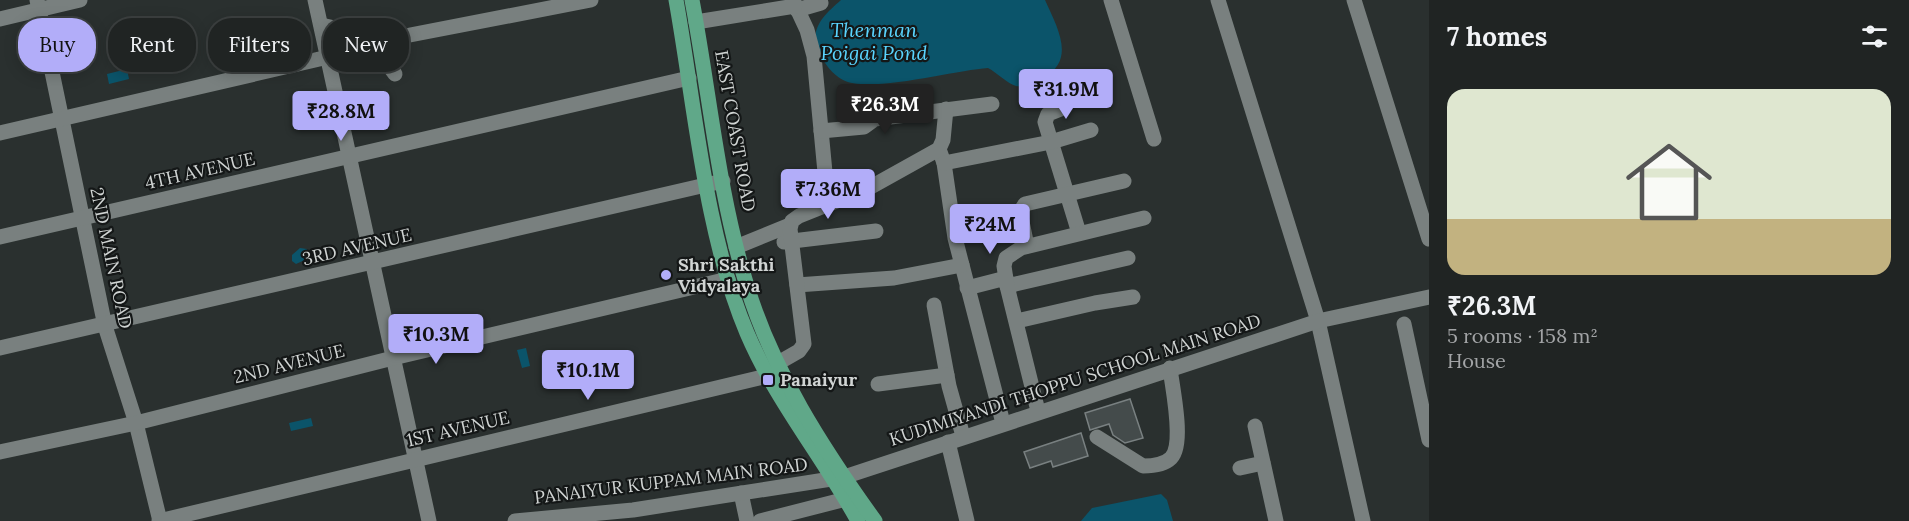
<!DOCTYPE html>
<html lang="en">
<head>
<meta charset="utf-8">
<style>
	body { margin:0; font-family:Lora,serif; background:#2d3030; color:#f1f3f6; height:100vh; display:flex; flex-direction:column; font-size:22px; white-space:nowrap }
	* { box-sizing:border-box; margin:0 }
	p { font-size:20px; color:#a2a4a6 }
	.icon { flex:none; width:33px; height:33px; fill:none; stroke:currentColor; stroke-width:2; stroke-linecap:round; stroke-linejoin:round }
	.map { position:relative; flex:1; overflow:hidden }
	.panel { display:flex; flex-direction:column; background:#202423; width:480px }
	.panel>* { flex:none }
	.top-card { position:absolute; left:18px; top:18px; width:570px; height:54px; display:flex; gap:12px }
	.price { position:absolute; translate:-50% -51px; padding:0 14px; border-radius:6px; background:#b2adf9; color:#111; font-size:20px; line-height:39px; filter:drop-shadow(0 2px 3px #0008) }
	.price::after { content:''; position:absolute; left:50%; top:36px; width:18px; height:14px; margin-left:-9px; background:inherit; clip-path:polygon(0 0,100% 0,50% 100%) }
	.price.current { background:#222; color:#fff }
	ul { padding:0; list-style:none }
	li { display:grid; align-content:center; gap:12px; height:318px; padding:0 18px }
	li span { display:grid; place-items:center; height:186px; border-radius:18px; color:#555 }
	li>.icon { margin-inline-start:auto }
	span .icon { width:108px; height:108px; fill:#fffc; stroke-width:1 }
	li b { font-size:26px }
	h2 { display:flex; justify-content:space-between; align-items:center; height:72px; padding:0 18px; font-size:26px }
	.pill { padding:0 21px; border-radius:24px; background:#202423; box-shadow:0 3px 15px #0003,0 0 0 2px #3d4141; font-size:21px; line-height:54px }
	.pill.current { background:#b2adf9; color:#111 }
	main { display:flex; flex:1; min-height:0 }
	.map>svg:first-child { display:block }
</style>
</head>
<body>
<main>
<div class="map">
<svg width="1429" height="521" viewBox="0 0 1429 521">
	<rect width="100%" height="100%" fill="#2a302f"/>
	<g fill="#0b546a">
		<path d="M841,0H1045C1057,27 1077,60 1043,78C1034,82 1026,88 1016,86C1008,84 996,72 988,68C956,70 868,94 843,80C833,75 824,63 819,53C808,29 824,15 841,0Z"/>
		<path d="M127,69L129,79L109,84L107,74Z"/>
		<path d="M300,248L307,249L309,258L296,264L292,261V255Z"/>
		<path d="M526,348L530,366L522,368L517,350Z"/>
		<path d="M311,418L313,426L291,431L289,423Z"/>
		<path d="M1161,494L1167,500L1173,521H1081L1092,508Z"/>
	</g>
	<g fill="#444b4b" stroke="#798081" stroke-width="1.5">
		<path d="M1130,399L1143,438L1125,443L1113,435L1109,424L1090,430L1085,413Z"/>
		<path d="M1081,433L1088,456L1053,467L1051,461L1030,468L1024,452Z"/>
	</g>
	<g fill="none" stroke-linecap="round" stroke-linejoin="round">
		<g stroke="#79807f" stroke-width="15">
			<path d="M37,0L105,326L136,423L160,521"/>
			<path d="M315,0L429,521"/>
			<path d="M793,0L807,30L814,56L828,204"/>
			<path d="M1111,0L1154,139"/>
			<path d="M1218,0L1318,321L1363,521"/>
			<path d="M1354,0L1429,239"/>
			<path d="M797,10L821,3L820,0"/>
			<path d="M0,19L80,0"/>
			<path d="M696,22L795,6"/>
			<path d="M321,25C364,34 369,39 395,74"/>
			<path d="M410,35L591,0"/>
			<path d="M1063,108L1048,114L1045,122L1079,233"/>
			<path d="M821,131L864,127L875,119L992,104"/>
			<path d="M0,133L328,57"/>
			<path d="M939,149L944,163L955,238L1003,423"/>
			<path d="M944,163L1051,142L1091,130"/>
			<path d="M0,237L689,78"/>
			<path d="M784,242L876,231"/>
			<path d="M1027,246L1020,212L1025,204L1124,181"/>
			<path d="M736,247L790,225"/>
			<path d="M797,285L894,278L962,265"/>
			<path d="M1007,286L1128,258"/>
			<path d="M967,288L1006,278"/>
			<path d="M934,305L949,386L963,436"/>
			<path d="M1017,321L1095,303L1133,297"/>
			<path d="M1404,324L1429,440"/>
			<path d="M0,348L723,181"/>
			<path d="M778,363L799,351L804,344L790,229L792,221L799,216L869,188L939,149L943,140L946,109"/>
			<path d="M878,384L947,375"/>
			<path d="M1038,411L1007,286L1004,266L1006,258L1021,248L1144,218"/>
			<path d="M1255,426L1276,521"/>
			<path d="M1097,437L1143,466C1152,466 1164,465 1171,458C1185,444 1172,387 1170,368"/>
			<path d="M948,442L967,521"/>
			<path d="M0,452L136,423L393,358L728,279"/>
			<path d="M1240,468L1263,463"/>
			<path d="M741,493L747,521"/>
			<path d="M159,521L767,376"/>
			<path d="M515,521L633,510L844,477L1318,321L1429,297"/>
			<path d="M760,521L846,499"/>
		</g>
		<g stroke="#60a889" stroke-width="15">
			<path d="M676,0C695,106 705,234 747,333C776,401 823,457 858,521"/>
			<path d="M692,0C710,95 718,193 747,286C772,370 824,450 875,521"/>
		</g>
	</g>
	<g fill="#b2adf9" stroke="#141717" stroke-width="2">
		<circle cx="666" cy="275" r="6"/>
		<rect x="762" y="374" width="12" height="12" rx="3"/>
	</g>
	<g text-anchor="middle" stroke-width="4.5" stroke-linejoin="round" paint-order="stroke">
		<g font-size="18" fill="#d0d4d3" stroke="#141717">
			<text transform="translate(735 131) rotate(80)" y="6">EAST COAST ROAD</text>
			<text transform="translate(200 171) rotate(-13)" y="6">4TH AVENUE</text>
			<text transform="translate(357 247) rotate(-13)" y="6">3RD AVENUE</text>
			<text transform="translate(111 258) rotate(78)" y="6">2ND MAIN ROAD</text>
			<text transform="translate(289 364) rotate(-14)" y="6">2ND AVENUE</text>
			<text transform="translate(1075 380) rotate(-18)" y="6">KUDIMIYANDI THOPPU SCHOOL MAIN ROAD</text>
			<text transform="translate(458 429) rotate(-13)" y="6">1ST AVENUE</text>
			<text transform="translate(671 481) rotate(-7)" y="6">PANAIYUR KUPPAM MAIN ROAD</text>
		</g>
		<g font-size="18" font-weight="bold" fill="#d0d4d3" stroke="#141717" text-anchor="start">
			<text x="678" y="271">Shri Sakthi<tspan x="678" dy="21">Vidyalaya</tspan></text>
			<text x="780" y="386">Panaiyur</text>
		</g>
		<g font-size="20" font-style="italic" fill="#59d4fe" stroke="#141717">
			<text x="874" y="37">Thenman<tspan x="874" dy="23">Poigai Pond</tspan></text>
		</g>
	</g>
</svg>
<b class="price" style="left:1066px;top:120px">₹31.9M</b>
<b class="price current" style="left:885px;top:135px">₹26.3M</b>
<b class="price" style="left:341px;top:142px">₹28.8M</b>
<b class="price" style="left:828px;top:220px">₹7.36M</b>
<b class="price" style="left:990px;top:255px">₹24M</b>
<b class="price" style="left:436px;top:365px">₹10.3M</b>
<b class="price" style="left:588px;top:401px">₹10.1M</b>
<div class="top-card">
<a class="pill current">Buy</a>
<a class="pill">Rent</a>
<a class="pill">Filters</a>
<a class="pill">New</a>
</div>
</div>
<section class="panel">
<h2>7 homes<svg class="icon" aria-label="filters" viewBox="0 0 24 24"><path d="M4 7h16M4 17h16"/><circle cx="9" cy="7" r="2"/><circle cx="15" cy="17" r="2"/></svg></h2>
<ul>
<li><span style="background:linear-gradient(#dfe7d0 70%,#c2b280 0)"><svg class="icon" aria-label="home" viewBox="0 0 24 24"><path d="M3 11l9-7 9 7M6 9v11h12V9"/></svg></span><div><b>₹26.3M</b><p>5 rooms · 158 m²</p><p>House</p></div></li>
</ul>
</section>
</main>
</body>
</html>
